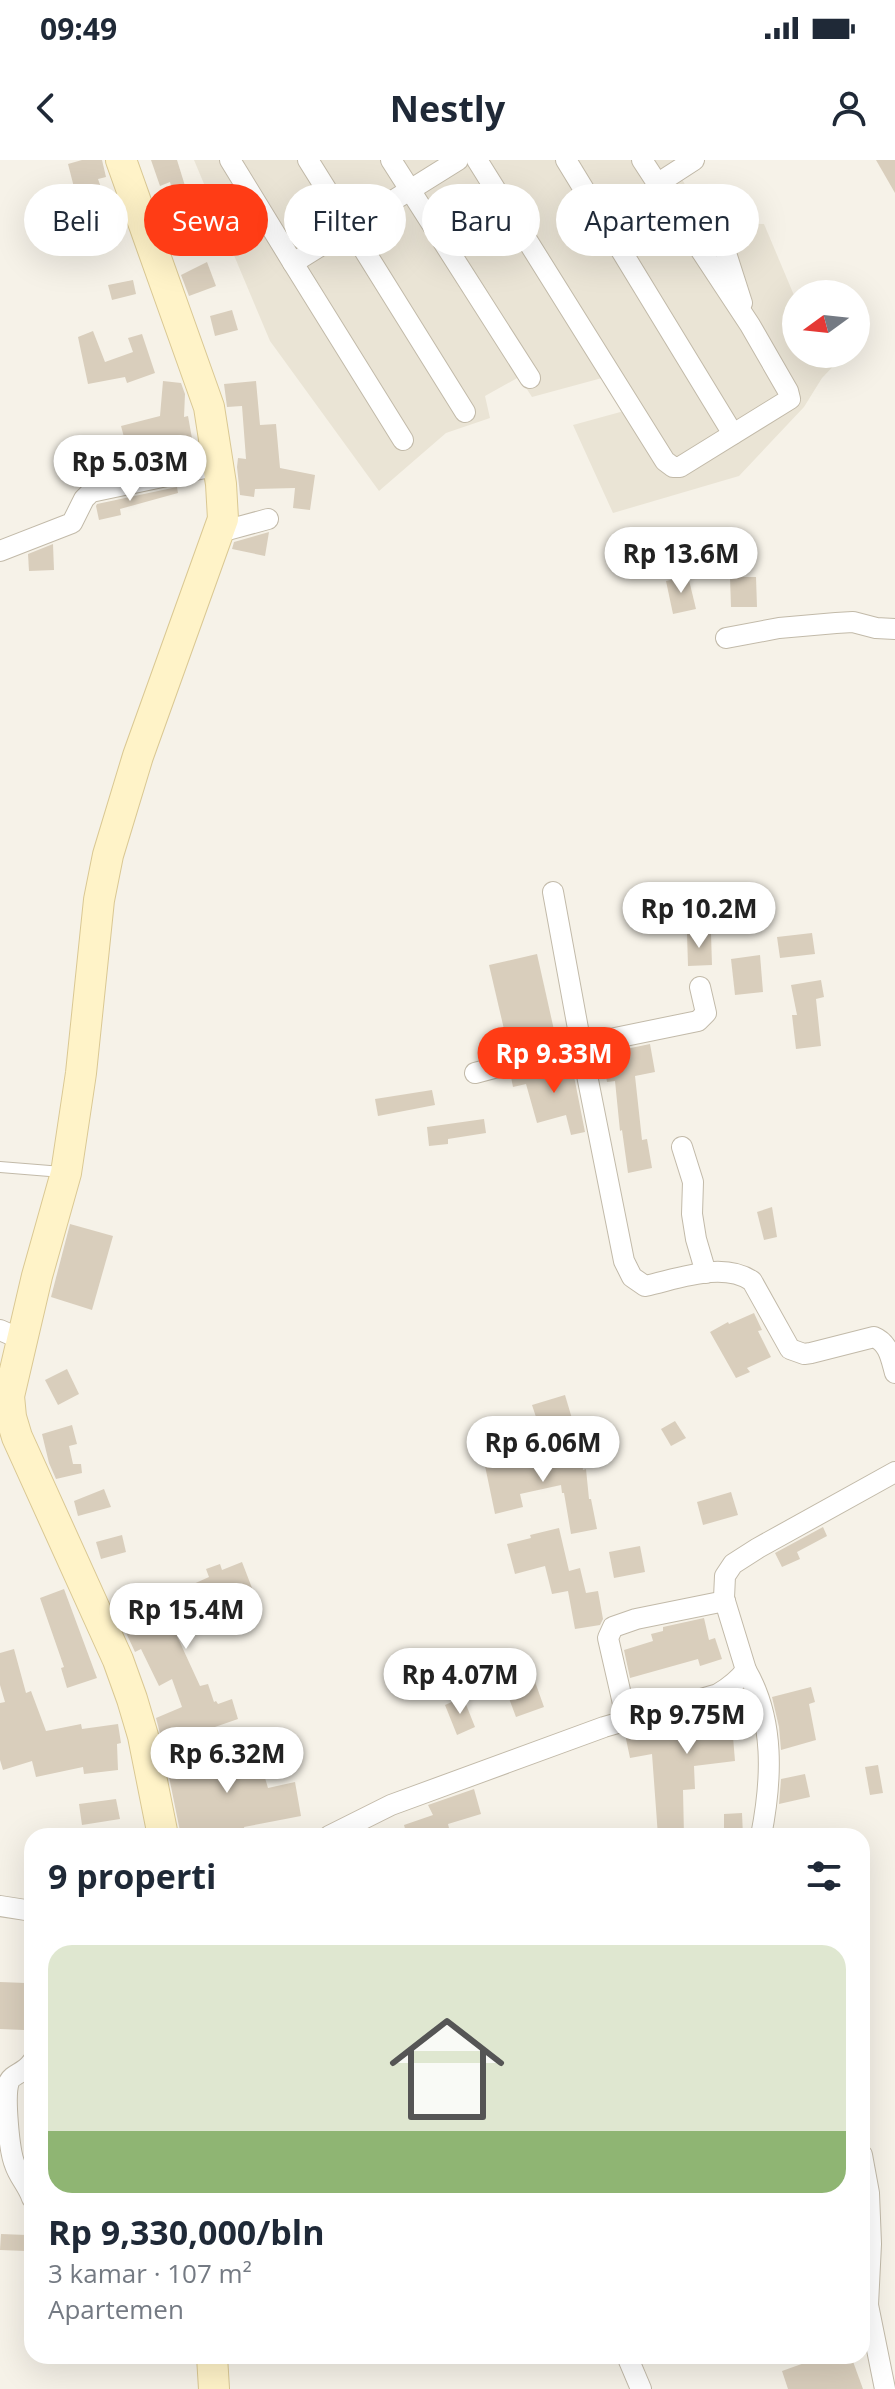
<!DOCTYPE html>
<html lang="id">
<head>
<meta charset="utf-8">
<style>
	body { margin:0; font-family:"Open Sans",sans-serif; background:#f2f2f3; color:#1f2937; height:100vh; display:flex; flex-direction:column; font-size:30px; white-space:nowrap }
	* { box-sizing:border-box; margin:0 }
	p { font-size:26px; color:#747a83 }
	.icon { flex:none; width:44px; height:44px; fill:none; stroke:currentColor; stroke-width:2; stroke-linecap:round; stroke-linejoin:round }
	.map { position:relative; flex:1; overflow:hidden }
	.sheet { position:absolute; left:24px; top:1668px; width:846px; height:536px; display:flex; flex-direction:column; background:#fff; border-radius:24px; box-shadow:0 8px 32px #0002 }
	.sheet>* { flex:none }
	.hud { position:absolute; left:24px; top:24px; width:848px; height:72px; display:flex; gap:16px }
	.needle { width:52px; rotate:255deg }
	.buttons { position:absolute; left:782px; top:120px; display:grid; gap:16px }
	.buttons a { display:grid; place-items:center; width:88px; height:88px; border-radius:50%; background:#fff; box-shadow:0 8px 32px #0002; font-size:40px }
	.price { position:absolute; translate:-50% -68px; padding:0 18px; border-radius:28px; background:#fff; color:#222; font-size:26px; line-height:52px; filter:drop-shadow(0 2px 4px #0008) }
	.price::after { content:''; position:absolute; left:50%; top:48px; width:24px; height:18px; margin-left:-12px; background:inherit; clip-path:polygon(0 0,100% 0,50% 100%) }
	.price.current { background:#ff3c15; color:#fff }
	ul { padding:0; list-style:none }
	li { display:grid; align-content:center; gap:16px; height:424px; padding:0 24px }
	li+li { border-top:2px solid #e0e1e3 }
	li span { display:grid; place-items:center; height:248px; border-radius:24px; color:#555 }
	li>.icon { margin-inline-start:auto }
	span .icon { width:144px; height:144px; fill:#fffc; stroke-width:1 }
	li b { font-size:34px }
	h2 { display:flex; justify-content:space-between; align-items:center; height:96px; padding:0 24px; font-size:34px }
	.chip { padding:0 28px; border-radius:36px; background:#fff; box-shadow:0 8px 32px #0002; font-size:28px; line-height:72px }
	.chip.current { background:#ff3c15; color:#fff }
	.status { display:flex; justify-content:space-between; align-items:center; height:56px; padding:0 40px; background:#fff; direction:ltr }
	.status svg { height:22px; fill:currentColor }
	header { display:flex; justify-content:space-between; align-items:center; height:104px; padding:0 24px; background:#fff; font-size:36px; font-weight:700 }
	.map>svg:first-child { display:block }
</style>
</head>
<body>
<div class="status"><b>09:49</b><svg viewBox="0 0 49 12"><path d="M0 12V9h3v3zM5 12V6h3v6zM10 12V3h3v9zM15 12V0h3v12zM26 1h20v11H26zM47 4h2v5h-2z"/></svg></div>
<header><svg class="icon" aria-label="back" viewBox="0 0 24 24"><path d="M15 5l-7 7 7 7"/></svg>Nestly<svg class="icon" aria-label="person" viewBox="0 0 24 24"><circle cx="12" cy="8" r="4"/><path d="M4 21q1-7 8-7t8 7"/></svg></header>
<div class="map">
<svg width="895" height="2229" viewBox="0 0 895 2229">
	<rect width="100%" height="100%" fill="#f6f2e8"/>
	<path fill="#eae4d5" d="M194,0H692L681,17L705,63L764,64L796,140V194H845L822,218L804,247L739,316L613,353L573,265L624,251L602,218L532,237L519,217L485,236L490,258L446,273L379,331L270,181Z"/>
	<g fill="#d9cebc">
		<path d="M82,0H102L106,17L98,19L110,53L84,63L75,39H77L68,4Z"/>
		<path d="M151,0H177L186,29L189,28L196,54L180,58L170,22L160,26Z"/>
		<path d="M876,0H895V33Z"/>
		<path d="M207,102L216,126L189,136L181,115Z"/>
		<path d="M133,120L136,134L112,140L108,125Z"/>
		<path d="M232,150L238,170L215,176L210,156Z"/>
		<path d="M93,171L105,202L133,192L128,178L142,174L155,213L127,223L125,217L88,224L78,177Z"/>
		<path d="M163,221L181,223L185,234L184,257L188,256L193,284L156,290L160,303L129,311L127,304L131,303L121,266L160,256Z"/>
		<path d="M256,221L260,265L276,264L280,308L315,315L310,350L293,348L295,328L255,329L254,337L240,335L237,307L238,298L246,299L242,246L227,247L224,224Z"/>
		<path d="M177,327L178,333L120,349L121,355L99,360L96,346L97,344Z"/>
		<path d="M269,372L265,396L232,389L234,382Z"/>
		<path d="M53,384L54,410L29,411L28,394Z"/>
		<path d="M688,416L696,449L673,454L666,421Z"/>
		<path d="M730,417H756L757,447H731Z"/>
		<path d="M812,773L815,794L780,798L777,777Z"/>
		<path d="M687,774H711L712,805L688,806Z"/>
		<path d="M537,794L554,870L507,882L489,805Z"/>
		<path d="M760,795L763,832L735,835L731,799Z"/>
		<path d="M821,820L824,837L816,839L821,886L796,889L792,855H797L791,825Z"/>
		<path d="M650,884L655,912L635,916L642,980L647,979L652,1008L628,1013L622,970L620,971L615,921L607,922L602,894Z"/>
		<path d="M571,901L585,972L571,975L566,955L537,963L526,924L513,927L511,917Z"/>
		<path d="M432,930L435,945L378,956L375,939Z"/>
		<path d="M484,959L486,973L448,979V984L429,986L427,967Z"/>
		<path d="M772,1047L777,1077L764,1080L757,1052Z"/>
		<path d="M70,1064L113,1076L92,1150L51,1137Z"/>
		<path d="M754,1153L762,1170L758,1171L771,1197L747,1208L750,1212L736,1218L710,1172L728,1162L729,1164Z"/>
		<path d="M67,1209L79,1234L58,1245L45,1220Z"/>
		<path d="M565,1235L573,1262L541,1272L532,1245Z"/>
		<path d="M675,1261L686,1278L671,1286L661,1269Z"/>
		<path d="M72,1265L77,1284L69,1286L73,1304H81L82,1313L56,1319L49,1303L42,1274Z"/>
		<path d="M581,1291L583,1310L586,1309L589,1339H591L597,1369L571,1374L564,1333H562L561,1325L520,1334L523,1347L495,1354L484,1301Z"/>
		<path d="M104,1329L111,1347L78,1356L74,1341Z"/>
		<path d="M731,1332L738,1355L703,1365L697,1342Z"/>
		<path d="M823,1367L827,1376L797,1392L800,1399L782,1407L775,1393Z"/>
		<path d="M559,1368L569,1411L580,1408L586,1433L598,1431L603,1459L600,1465L575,1469L568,1431L552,1434L545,1406L515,1414L507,1384L531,1378L530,1375Z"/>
		<path d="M122,1375L126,1392L101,1399L96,1382Z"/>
		<path d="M640,1386L645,1412L614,1418L609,1392Z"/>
		<path d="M242,1402L252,1428L215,1444L216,1449L204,1453L206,1458L191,1465L193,1468L177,1476L200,1526L208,1524L214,1542L216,1541L218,1544L232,1539L238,1559L163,1585L156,1558L182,1547L172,1519L159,1526L141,1489L135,1492L121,1462L182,1436L180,1430L209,1417L206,1409L220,1404L222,1410Z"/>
		<path d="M64,1429L97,1518L67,1528L61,1508L64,1507L40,1438Z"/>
		<path d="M704,1458L709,1480L715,1478L722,1499L700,1506L698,1499L630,1518L624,1490L653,1481L651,1474L663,1471V1467Z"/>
		<path d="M14,1489L26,1533L31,1531L46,1571L81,1564L82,1569L118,1564L121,1583L117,1584L118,1610L84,1614L83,1607L36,1617L32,1601L3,1610L0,1600V1543L5,1542L0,1525V1493Z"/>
		<path d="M528,1502L544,1547L516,1557L507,1533L520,1528L513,1508Z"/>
		<path d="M811,1527L815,1542L809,1544L816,1580L781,1590L779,1567L772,1537Z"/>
		<path d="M463,1537L475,1567L457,1575L445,1545Z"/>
		<path d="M739,1544V1546L747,1544L754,1573L733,1577L735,1601L694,1606L695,1629L683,1630L684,1676H658L652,1594L630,1598L625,1574L685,1560L684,1557L712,1549Z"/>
		<path d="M240,1587L242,1599L258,1594L268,1628L295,1622L301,1656L244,1667L246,1676H181L166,1602L227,1595L226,1590Z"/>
		<path d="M878,1605L883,1633L870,1635L865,1607Z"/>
		<path d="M805,1614L810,1637L779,1644L781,1619Z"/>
		<path d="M474,1629L481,1654L448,1664L449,1668L438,1674L426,1676L425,1672L407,1676L404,1665L433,1655L428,1645Z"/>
		<path d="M116,1639L120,1659L82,1665L79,1644Z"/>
		<path d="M742,1653L743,1676H724V1654Z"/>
		<path d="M0,1822L26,1823L24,1870L0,1869Z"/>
		<path d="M1,2074L27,2075L26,2091L0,2090Z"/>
		<path d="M824,2196H851L863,2229H788L782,2211Z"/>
	</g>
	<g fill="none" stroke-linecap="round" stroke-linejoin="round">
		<g stroke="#c2baa9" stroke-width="12">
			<path id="lane" d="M0,1007L62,1012"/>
		</g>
		<g stroke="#c2baa9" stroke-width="22">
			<g id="street">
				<path d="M230,0L293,103"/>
				<path d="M308,0L465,252"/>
				<path d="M391,0L530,218"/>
				<path d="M477,0L665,301L673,307H680L790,239L788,231L750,165L694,80L726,59"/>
				<path d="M566,0L733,274"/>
				<path d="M642,0L694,80"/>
				<path d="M657,24L694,0"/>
				<path d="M717,65L742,143"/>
				<path d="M403,280L293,103L458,0"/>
				<path d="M220,372L268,359"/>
				<path d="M0,391L72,363L84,339L91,332L219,305"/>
				<path d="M726,478L779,468L836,463L853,462L876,468L895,469"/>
				<path d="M553,732L581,885L624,1101L632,1117L645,1126C678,1119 722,1101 752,1121L790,1189L804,1194L811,1193L874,1177C889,1183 891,1199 895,1213"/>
				<path d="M475,913L581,885L698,861L706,853L700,827"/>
				<path d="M682,987L693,1022L692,1054L696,1079L706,1113"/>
				<path d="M0,1170L23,1180"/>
				<path d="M746,1510C775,1560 772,1620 761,1676"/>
				<path d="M627,1561L608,1478L613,1467L636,1459L725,1441"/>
				<path d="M329,1676L391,1645L604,1567L718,1534C730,1527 738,1521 746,1510L724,1438L725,1416L733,1404L758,1388L895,1312"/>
				<path d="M0,1746L32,1751"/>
				<path d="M32,1902C25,1913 12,1914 9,1922C4,1935 9,1991 15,2005C19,2017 28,2026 32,2038"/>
				<path d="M862,1995L869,2033L871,2084L868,2145L885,2229"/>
				<path d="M627,2196L641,2229"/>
			</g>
		</g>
		<g stroke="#dac893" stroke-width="32">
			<g id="secondary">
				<path d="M121,0L209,247L221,324L223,359L138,596L108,695L99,740L81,913L66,1013L37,1116L9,1236L11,1257L17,1277L118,1500L132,1539L143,1576L163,1676"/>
				<path d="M212,2196L214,2229"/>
			</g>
		</g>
		<use href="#lane" stroke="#fff" stroke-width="10"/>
		<use href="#street" stroke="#fff" stroke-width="20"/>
		<use href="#secondary" stroke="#fff3c8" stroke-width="30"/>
	</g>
</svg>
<div class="buttons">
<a><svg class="needle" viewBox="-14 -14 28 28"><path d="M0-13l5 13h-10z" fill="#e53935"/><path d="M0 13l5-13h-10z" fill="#747a83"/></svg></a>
</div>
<b class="price" style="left:130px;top:343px">Rp 5.03M</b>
<b class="price" style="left:681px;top:435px">Rp 13.6M</b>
<b class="price" style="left:699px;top:790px">Rp 10.2M</b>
<b class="price current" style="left:554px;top:935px">Rp 9.33M</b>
<b class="price" style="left:543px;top:1324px">Rp 6.06M</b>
<b class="price" style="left:186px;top:1491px">Rp 15.4M</b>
<b class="price" style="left:460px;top:1556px">Rp 4.07M</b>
<b class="price" style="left:687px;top:1596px">Rp 9.75M</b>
<b class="price" style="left:227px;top:1635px">Rp 6.32M</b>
<div class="hud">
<a class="chip">Beli</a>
<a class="chip current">Sewa</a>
<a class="chip">Filter</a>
<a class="chip">Baru</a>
<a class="chip">Apartemen</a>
</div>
<section class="sheet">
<h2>9 properti<svg class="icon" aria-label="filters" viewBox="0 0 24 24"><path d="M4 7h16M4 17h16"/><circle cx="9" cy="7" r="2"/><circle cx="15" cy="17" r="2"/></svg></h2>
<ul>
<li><span style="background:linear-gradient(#dfe7d0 75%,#8fb573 0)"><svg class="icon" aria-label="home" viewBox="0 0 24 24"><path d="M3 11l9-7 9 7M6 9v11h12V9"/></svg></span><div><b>Rp 9,330,000/bln</b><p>3 kamar · 107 m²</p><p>Apartemen</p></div></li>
</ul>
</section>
</div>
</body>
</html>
